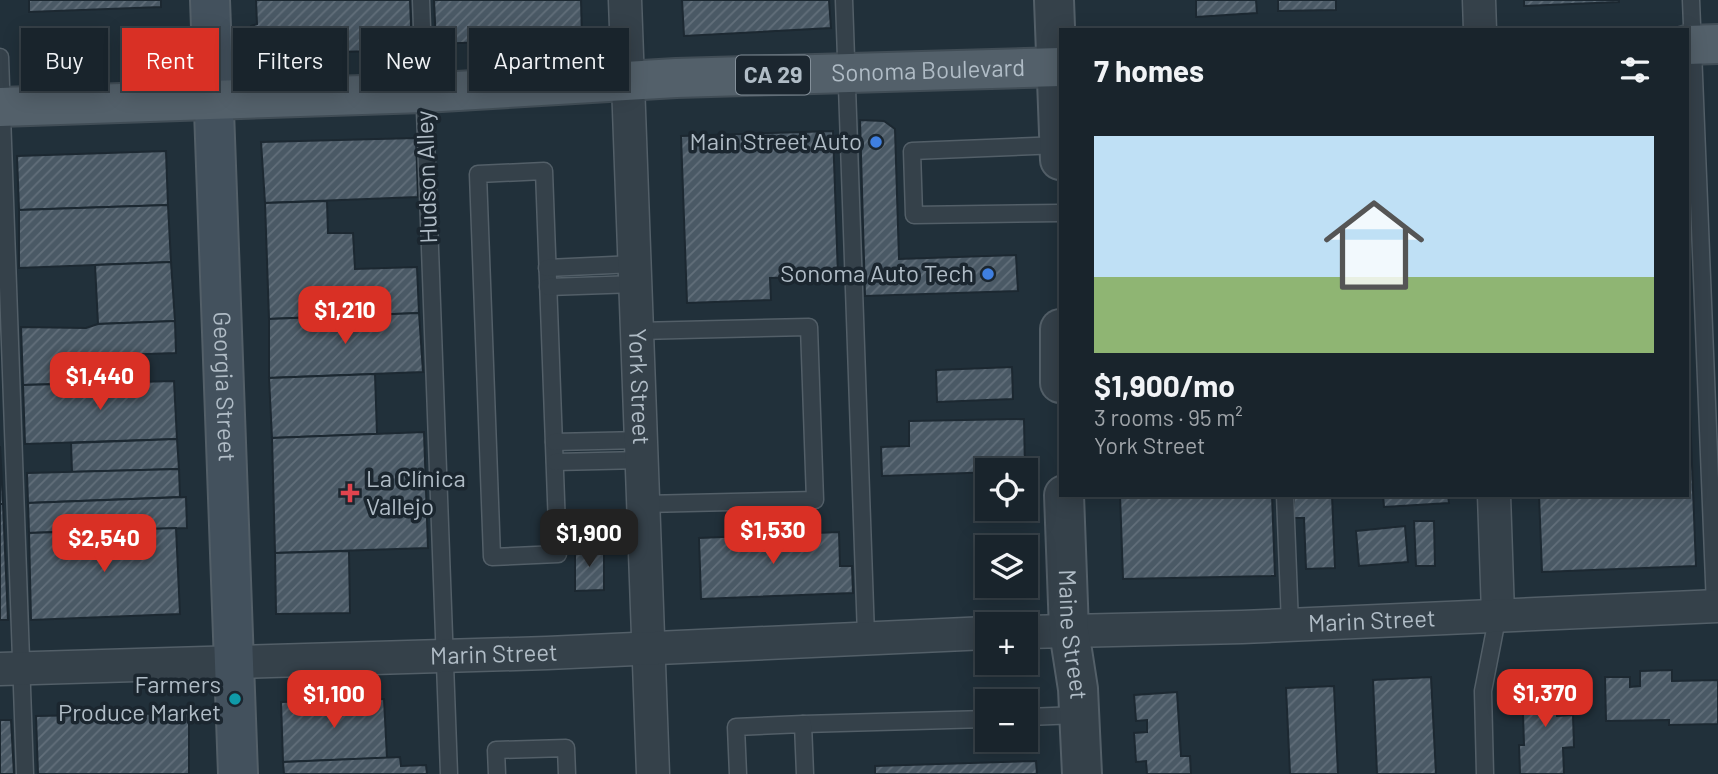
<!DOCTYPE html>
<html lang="en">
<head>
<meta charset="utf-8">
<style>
	body { margin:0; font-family:Barlow,sans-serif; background:#222c34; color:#f1f3f6; height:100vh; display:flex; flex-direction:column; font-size:26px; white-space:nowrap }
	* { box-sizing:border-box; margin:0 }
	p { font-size:23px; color:#9fa4a9 }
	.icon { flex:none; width:38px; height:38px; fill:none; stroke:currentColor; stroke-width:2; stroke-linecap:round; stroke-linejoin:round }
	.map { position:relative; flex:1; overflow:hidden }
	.panel { position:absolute; left:1059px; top:28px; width:630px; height:469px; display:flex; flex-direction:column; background:#19242c; border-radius:0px; box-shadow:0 4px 18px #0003,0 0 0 2px #374148 }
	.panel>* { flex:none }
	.banner { position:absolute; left:21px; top:28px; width:665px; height:63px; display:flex; gap:14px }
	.tools { position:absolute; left:975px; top:458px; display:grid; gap:14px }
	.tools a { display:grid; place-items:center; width:63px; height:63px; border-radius:0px; background:#19242c; box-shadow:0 4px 18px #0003,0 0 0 2px #374148; font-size:35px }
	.price { position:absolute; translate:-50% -60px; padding:0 16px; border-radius:14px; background:#d93025; color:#fff; font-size:23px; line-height:46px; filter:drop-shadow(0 2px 4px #0008) }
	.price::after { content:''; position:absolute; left:50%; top:42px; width:21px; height:16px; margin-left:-10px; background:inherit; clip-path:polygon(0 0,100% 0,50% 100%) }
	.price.selected { background:#222; color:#fff }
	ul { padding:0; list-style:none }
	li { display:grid; align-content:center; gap:14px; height:371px; padding:0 35px }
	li+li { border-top:2px solid #374148 }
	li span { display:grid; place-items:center; height:217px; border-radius:0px; color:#555 }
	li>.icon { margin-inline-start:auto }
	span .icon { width:126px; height:126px; fill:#fffc; stroke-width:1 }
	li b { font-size:30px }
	h2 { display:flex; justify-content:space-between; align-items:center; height:84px; padding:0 35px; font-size:30px }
	.pill { padding:0 24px; border-radius:0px; background:#19242c; box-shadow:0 4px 18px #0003,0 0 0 2px #374148; font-size:24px; line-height:63px }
	.pill.selected { background:#d93025; color:#fff }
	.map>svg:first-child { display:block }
</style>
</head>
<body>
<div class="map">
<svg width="1718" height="774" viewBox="0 0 1718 774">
	<defs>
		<pattern id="building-hatch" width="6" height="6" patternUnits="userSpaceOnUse" patternTransform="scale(1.75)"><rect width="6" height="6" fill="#4a5965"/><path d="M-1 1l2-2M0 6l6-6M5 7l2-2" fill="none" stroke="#626f7a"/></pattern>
	</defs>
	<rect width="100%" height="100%" fill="#21303a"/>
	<g fill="url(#building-hatch)" stroke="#1c2831" stroke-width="2">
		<path d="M29,0H161V7L29,12Z"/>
		<path d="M256,0H410L412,50L263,54L252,43L251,26L257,24Z"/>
		<path d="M434,0H581L582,38L436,44Z"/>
		<path d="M682,0H829L831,28L684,36Z"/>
		<path d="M1196,0H1256L1257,13L1196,17Z"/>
		<path d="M1278,0H1336V10L1278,11Z"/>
		<path d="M1524,0H1619V2L1524,6Z"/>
		<path d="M860,120L884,121L895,129L899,259L1016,255L1018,291L865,296Z"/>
		<path d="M833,131L838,276L770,278L771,300L687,303L681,136Z"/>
		<path d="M416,138L418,197L265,203L261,142Z"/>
		<path d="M166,151L168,205L19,210L17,156Z"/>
		<path d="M327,201L328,233H353L355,269L417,267L419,313L269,319L265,203Z"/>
		<path d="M168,205L171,262L19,268V210Z"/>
		<path d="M171,262L175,321L98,324L95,265Z"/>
		<path d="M419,313L423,372L269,378V319Z"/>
		<path d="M175,321L176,353L62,357V384L23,385L21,327L86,328L98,324Z"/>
		<path d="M1012,367L1013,399L937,402L936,370Z"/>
		<path d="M375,374L377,434L272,438L269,378Z"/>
		<path d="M174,381L177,439L25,444L23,385Z"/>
		<path d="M1687,389H1689L1696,566L1542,572L1539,495H1687Z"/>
		<path d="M1024,419L1025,471L882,476L881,447L909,446V421Z"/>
		<path d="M424,432L428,548L275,553L272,438Z"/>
		<path d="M177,439L179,469L72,472L71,443Z"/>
		<path d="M0,446L3,504H0Z"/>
		<path d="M179,469L180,497L28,503L27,473Z"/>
		<path d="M1120,495H1272L1275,576L1123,579Z"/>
		<path d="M1294,495H1332L1335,568L1306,569L1304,518H1294Z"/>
		<path d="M1383,495H1448L1449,503L1384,507Z"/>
		<path d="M186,497L187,528L29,533L28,503Z"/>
		<path d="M0,504H3L8,620H0Z"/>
		<path d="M1414,521H1434L1435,566H1416Z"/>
		<path d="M1405,526L1408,562L1359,566L1356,531Z"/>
		<path d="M176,528L180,614L31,620L29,533Z"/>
		<path d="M839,532L840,566H852L853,593L701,599L699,538Z"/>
		<path d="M575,548H604V590L575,591Z"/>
		<path d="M349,551L350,613L276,614L275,553Z"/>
		<path d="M1672,670V681L1718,680V724L1669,725V720L1606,721L1605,677H1630V687L1640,686V671Z"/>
		<path d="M1431,677L1436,774H1377L1373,680Z"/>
		<path d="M1566,681L1567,705H1556L1557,716L1573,715L1574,747L1563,748L1564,774H1520L1519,745H1524L1522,683Z"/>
		<path d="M1334,686L1338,774H1290L1286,688Z"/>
		<path d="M1177,692L1181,756H1190L1191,774H1147L1146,761L1136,762L1134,733L1147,732V720L1136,721L1134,695Z"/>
		<path d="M384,699L387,758L283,762L281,702Z"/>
		<path d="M189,713V774H38L36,716Z"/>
		<path d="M0,720H11L14,774H0Z"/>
		<path d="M400,757L401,766L426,765L427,774H284L283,762Z"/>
		<path d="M1036,761L1037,774H875V766Z"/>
	</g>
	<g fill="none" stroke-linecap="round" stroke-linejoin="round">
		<g stroke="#535f68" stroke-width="19">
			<g id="service">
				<path d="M421,0L449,774"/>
				<path d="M844,0L866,636"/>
				<path d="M1691,0L1715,606"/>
				<path d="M0,57L25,774"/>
				<path d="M1060,145L912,151L914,215L1060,213"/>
				<path d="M544,171L558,554L492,557L478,174Z"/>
				<path d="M547,268L635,264"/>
				<path d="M548,287L636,284"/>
				<path d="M638,331L809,327L815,500L644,504"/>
				<path d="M554,442L642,440"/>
				<path d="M555,462L642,460"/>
				<path d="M1285,495L1290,624"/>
				<path d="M1026,717L1079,715"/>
				<path d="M803,724L987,719"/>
				<path d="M497,774L496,750L566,748L567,774"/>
				<path d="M738,774L736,727L803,724L805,774"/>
				<path d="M1485,774L1483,691L1498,614"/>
			</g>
		</g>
		<g stroke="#535f68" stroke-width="35">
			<g id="minor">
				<path id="s1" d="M625,0L653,774"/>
				<path d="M1479,0L1480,30"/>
				<path d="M1494,495L1498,614"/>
				<path id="s2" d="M1026,632L1242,627L1718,606"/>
				<path id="s3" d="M0,669L547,653L987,633"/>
			</g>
		</g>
		<g stroke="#535f68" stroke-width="42">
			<g id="tertiary">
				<path d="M1054,0L1060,160"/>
				<path d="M1060,329V383"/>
				<path id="s4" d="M1064,495L1069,631L1078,689L1082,774"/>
			</g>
		</g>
		<g stroke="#535f68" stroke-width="42">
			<g id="secondary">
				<path id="s5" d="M210,0L238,774"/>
			</g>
		</g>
		<g stroke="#414d56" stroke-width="42">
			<g id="primary">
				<path d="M1687,45L1718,44"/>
				<path id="s6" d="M0,107L424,93L676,78L1060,67"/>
			</g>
		</g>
		<use href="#service" stroke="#35414a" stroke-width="16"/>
		<use href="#minor" stroke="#35414a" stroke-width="32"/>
		<use href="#tertiary" stroke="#35414a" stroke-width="38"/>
		<use href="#secondary" stroke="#43515d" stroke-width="38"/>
		<use href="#primary" stroke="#53606a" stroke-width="38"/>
	</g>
	<g fill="#3f7fe0" stroke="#1b262f" stroke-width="2.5">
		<circle cx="876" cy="142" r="7"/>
		<circle cx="988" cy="274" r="7"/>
	</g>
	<path fill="#e0444e" stroke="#1b262f" stroke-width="2.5" d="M346.5 482.5h7v7h7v7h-7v7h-7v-7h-7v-7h7z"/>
	<circle fill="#0f9aa8" stroke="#1b262f" stroke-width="2.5" cx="235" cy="699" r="7"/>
	<g text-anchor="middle" stroke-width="7" stroke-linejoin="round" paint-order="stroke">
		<rect fill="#1b262f" stroke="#838f99" stroke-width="2" x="736" y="55.5" width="74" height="39" rx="5"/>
		<g font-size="23" font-weight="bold" fill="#b0bcc6">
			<text x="773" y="83">CA 29</text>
		</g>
		<g font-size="24" fill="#b0bcc6" stroke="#1b262f">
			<text dy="8" stroke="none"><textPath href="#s6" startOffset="929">Sonoma Boulevard</textPath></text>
			<text transform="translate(427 177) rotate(-92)" y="8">Hudson Alley</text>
			<text dy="8" stroke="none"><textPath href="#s5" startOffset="387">Georgia Street</textPath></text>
			<text dy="8" stroke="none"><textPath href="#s1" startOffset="387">York Street</textPath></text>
			<text dy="8" stroke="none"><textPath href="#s2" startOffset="346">Marin Street</textPath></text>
			<text dy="8" stroke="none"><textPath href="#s4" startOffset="140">Maine Street</textPath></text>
			<text dy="8" stroke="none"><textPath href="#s3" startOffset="494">Marin Street</textPath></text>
		</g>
		<g font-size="24" fill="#b0bcc6" stroke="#1b262f" text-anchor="end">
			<text x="862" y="150">Main Street Auto</text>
			<text x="974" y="282">Sonoma Auto Tech</text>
			<text x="366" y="487" text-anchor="start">La Clínica<tspan x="366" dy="28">Vallejo</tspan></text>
			<text x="221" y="693">Farmers<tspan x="221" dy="28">Produce Market</tspan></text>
		</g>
	</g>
</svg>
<div class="tools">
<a><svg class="icon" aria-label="locate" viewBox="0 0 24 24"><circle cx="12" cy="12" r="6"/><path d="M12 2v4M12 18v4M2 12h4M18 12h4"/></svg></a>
<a><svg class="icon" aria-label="layers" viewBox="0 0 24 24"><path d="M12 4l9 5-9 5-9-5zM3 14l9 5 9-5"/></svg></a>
<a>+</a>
<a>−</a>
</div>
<b class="price" style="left:345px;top:346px">$1,210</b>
<b class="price" style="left:100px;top:412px">$1,440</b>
<b class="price" style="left:773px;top:566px">$1,530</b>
<b class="price selected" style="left:589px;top:569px">$1,900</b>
<b class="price" style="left:104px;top:574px">$2,540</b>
<b class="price" style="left:1545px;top:729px">$1,370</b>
<b class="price" style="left:334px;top:730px">$1,100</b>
<div class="banner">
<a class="pill">Buy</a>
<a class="pill selected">Rent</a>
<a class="pill">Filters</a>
<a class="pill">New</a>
<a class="pill">Apartment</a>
</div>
<section class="panel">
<h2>7 homes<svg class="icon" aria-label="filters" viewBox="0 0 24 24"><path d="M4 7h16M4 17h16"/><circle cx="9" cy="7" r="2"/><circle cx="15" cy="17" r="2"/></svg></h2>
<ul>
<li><span style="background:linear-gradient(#bfe0f5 65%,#8fb573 0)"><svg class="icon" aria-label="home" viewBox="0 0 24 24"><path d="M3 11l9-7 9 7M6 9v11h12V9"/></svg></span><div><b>$1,900/mo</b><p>3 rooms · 95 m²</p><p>York Street</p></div></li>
</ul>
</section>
</div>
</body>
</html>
